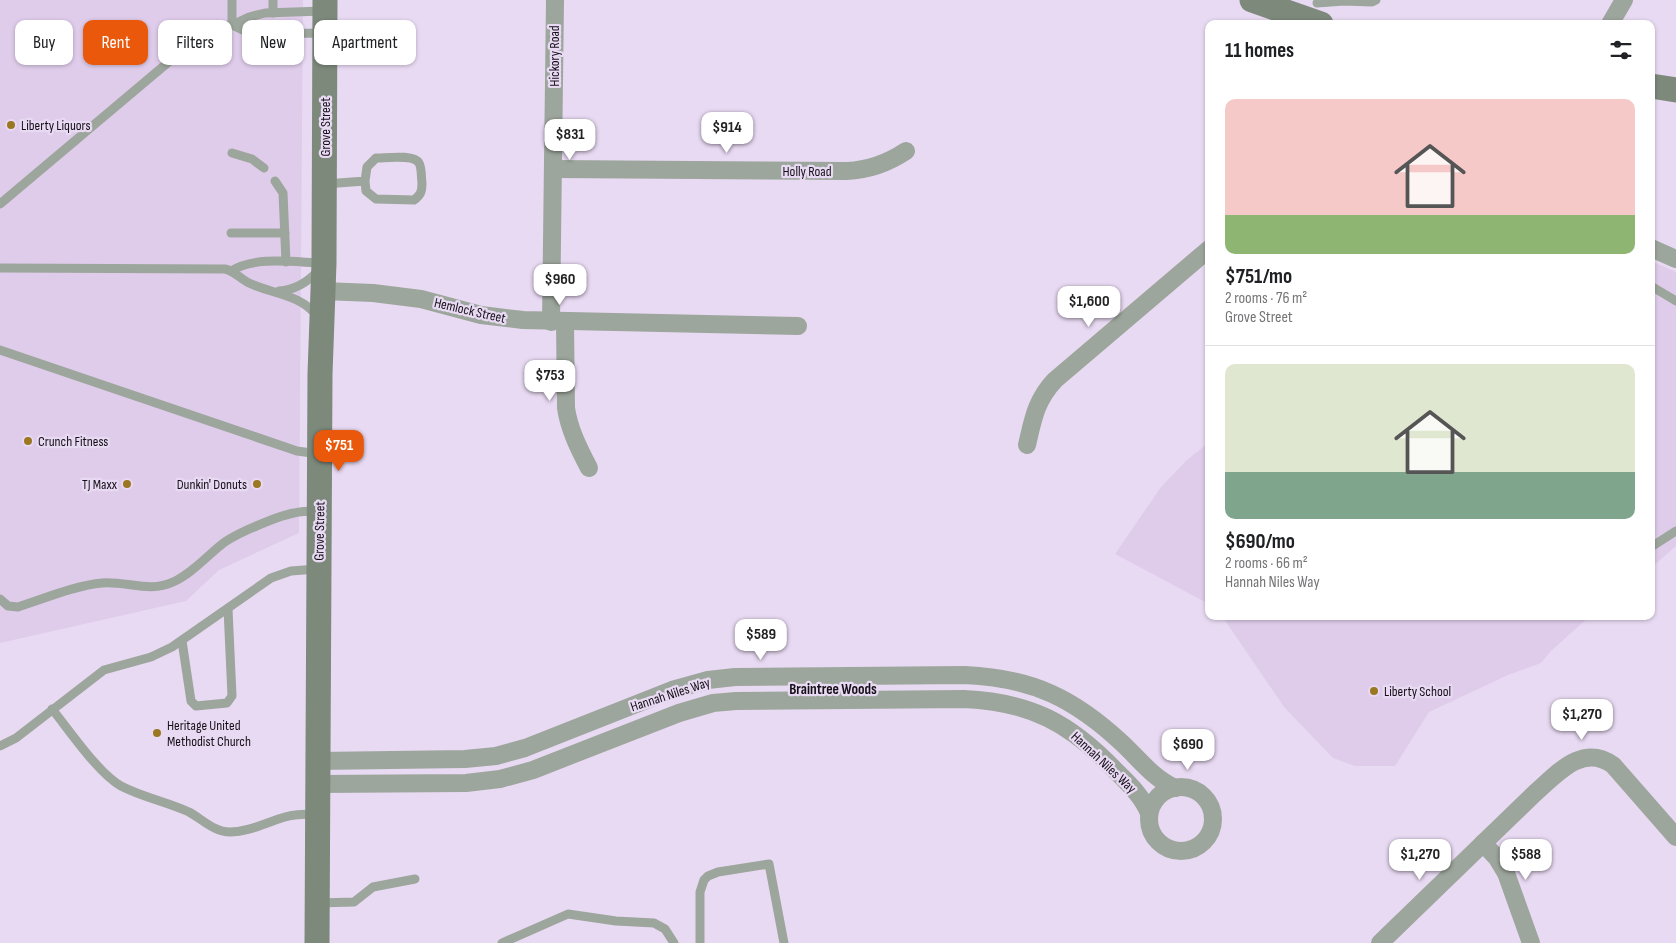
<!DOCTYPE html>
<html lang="en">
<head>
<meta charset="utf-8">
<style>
	body { margin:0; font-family:"Sofia Sans Condensed",sans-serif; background:#f2f2f2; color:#202124; height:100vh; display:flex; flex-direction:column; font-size:19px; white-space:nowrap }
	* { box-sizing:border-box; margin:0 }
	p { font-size:16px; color:#757577 }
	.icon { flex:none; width:28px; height:28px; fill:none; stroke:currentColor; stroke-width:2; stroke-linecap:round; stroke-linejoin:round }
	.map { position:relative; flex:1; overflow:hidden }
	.panel { position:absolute; left:1205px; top:20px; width:450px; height:600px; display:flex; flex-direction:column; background:#fff; border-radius:10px; box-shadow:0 1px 4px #0004 }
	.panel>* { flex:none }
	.top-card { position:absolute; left:15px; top:20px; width:475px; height:45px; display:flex; gap:10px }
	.price { position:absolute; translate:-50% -42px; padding:0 11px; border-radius:10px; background:#fff; color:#222; font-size:16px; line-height:32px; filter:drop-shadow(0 1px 2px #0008) }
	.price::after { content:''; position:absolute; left:50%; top:30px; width:15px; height:11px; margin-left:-8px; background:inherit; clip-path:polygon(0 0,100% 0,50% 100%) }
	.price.selected { background:#ea580c; color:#fff }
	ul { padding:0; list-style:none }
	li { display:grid; align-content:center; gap:10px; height:265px; padding:0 20px }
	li+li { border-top:1px solid #e0e0e0 }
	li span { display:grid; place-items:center; height:155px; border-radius:10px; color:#555 }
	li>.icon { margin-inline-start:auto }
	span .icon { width:90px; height:90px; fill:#fffc; stroke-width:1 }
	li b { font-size:21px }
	h2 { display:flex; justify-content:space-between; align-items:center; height:60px; padding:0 20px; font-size:21px }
	.pill { padding:0 18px; border-radius:10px; background:#fff; box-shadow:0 1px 4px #0004; font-size:18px; line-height:45px }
	.pill.selected { background:#ea580c; color:#fff }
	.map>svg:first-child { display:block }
</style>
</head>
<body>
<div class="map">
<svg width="1676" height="943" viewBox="0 0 1676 943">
	<rect width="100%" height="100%" fill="#e9daf3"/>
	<g fill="#dfcceb">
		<path d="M0,0H303L299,533L219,570L186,601L0,643Z"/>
		<path d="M1651,261L1676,272V546L1651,568Z"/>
		<path d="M1209,442V604L1115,554L1161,487L1186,461Z"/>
		<path d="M1222,616H1590L1551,651L1541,663L1508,675L1429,712L1395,766H1355L1333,758L1284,707Z"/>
	</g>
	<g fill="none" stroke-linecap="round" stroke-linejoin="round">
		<g stroke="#9da69c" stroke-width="9">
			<path d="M273,0V13"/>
			<path d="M1317,3L1344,1L1372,2L1376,0"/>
			<path d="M323,11L265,13L249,17L232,25L249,33L256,34L324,33"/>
			<path d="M232,153L252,159L264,168"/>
			<path d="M275,181L283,193L286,262"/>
			<path d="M325,184L365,181L366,191L376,199L414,200C421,195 422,191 422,183C421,177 422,168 419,163C414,154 386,158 376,158L367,167L365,181"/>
			<path d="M0,204L203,33L217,27L232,25V0"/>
			<path d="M231,233H285"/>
			<path d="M0,268L225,269C234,271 241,279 249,283C272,294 300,294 317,316"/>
			<path d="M231,271C255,256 293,262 321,263"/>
			<path d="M1651,286L1676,301"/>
			<path d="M279,291C295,290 308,282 319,270"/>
			<path d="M0,350L297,451L319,454"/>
			<path d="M1651,547L1676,531"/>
			<path d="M0,599L8,606L18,607C43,599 77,585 102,583C127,581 150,593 173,582C191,574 206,557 221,545C234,534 278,516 294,513C302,511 309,511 317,511"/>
			<path d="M182,641L191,701L196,706L227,703L232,696L228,609"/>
			<path d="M52,709C70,731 98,773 121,786C142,797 167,802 189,812C202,819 214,832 230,832C249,832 267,822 285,817C295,814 305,814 315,814"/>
			<path d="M0,746L16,738L104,670L151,657L172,647L271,578L291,571L317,569"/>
			<path d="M318,903L354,902L373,887L415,879"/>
			<path d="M502,943L568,914L616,921L654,923L665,929L674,943"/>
			<path d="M700,943V892L704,880L708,876L718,872L769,864L784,943"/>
		</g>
		<g stroke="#9da69c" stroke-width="18">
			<path d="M1610,24L1624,0"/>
			<path d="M554,169L847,171C869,170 888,163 906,151"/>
			<path d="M1651,248L1676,259"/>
			<path d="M323,291L373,293L421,299L481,315L523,320L798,326"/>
			<path d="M551,322L555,0"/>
			<path d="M565,322L566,408C569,429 579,449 589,468"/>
			<path d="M1027,445C1033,419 1036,400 1055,380L1209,249"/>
			<path d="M318,761L465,759L496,756L525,748L672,690L708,680L735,677L965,675C1032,678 1074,698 1123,744C1140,760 1153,778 1175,788"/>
			<path d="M318,784L466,783L500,779L533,770L679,713L713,703L736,701L964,699C1031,702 1070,723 1116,771C1129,784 1142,796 1149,813"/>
			<circle cx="1181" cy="819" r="32"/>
			<path d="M1483,843L1497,858L1506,873L1531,943"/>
			<path d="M1380,943L1534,794C1557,774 1582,743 1613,765L1676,837"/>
		</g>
		<g stroke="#7c897b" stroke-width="25">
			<path d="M1252,0L1321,24"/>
			<path d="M1651,86L1676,90"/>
			<path d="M317,943L320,374L324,263L325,0"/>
		</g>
	</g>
	<g fill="#9b7722" stroke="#e9daf3" stroke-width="2">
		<circle cx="11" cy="125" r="5"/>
		<circle cx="28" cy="441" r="5"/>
		<circle cx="127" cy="484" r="5"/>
		<circle cx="257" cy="484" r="5"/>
		<circle cx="1374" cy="691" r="5"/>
		<circle cx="157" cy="733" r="5"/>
	</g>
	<g text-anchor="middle" stroke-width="4.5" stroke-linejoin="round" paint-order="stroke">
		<g font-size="14" fill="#151018" stroke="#e9daf3">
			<text transform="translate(554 56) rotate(-90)" y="5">Hickory Road</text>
			<text transform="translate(325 127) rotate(-90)" y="5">Grove Street</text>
			<text x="807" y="176">Holly Road</text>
			<text transform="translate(470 310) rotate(13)" y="5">Hemlock Street</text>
			<text transform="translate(319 531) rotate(-89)" y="5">Grove Street</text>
			<text transform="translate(670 694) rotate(-18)" y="5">Hannah Niles Way</text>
			<text transform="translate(1104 762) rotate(43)" y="5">Hannah Niles Way</text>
		</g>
		<g font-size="14" fill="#151018" stroke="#e9daf3" text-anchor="start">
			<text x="21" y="130">Liberty Liquors</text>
			<text x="38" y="446">Crunch Fitness</text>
			<text x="117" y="489" text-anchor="end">TJ Maxx</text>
			<text x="247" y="489" text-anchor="end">Dunkin' Donuts</text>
			<text x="1384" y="696">Liberty School</text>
			<text x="167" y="730">Heritage United<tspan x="167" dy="16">Methodist Church</tspan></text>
		</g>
		<g font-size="15" font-weight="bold" fill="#151018" stroke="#e9daf3">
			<text x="833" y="694">Braintree Woods</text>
		</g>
	</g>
</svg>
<b class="price" style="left:727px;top:154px">$914</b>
<b class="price" style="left:570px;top:161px">$831</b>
<b class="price" style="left:560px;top:306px">$960</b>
<b class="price" style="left:1089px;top:328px">$1,600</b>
<b class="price" style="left:550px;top:402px">$753</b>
<b class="price selected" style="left:339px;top:472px">$751</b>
<b class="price" style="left:761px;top:661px">$589</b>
<b class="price" style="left:1582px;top:741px">$1,270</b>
<b class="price" style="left:1188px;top:771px">$690</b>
<b class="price" style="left:1420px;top:881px">$1,270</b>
<b class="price" style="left:1526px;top:881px">$588</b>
<div class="top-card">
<a class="pill">Buy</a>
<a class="pill selected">Rent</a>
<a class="pill">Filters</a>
<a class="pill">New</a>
<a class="pill">Apartment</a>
</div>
<section class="panel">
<h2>11 homes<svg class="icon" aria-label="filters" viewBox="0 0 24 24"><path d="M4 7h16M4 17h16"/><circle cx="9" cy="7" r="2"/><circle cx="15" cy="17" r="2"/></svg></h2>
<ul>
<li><span style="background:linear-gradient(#f6c9c9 75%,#8fb573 0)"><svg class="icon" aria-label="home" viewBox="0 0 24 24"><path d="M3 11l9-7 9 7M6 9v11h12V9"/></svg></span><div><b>$751/mo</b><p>2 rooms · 76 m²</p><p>Grove Street</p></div></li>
<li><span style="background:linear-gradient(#dfe7d0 70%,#7fa58c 0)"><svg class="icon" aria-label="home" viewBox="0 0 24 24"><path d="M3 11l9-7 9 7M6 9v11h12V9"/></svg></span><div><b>$690/mo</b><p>2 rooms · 66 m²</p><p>Hannah Niles Way</p></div></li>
</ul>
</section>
</div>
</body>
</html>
